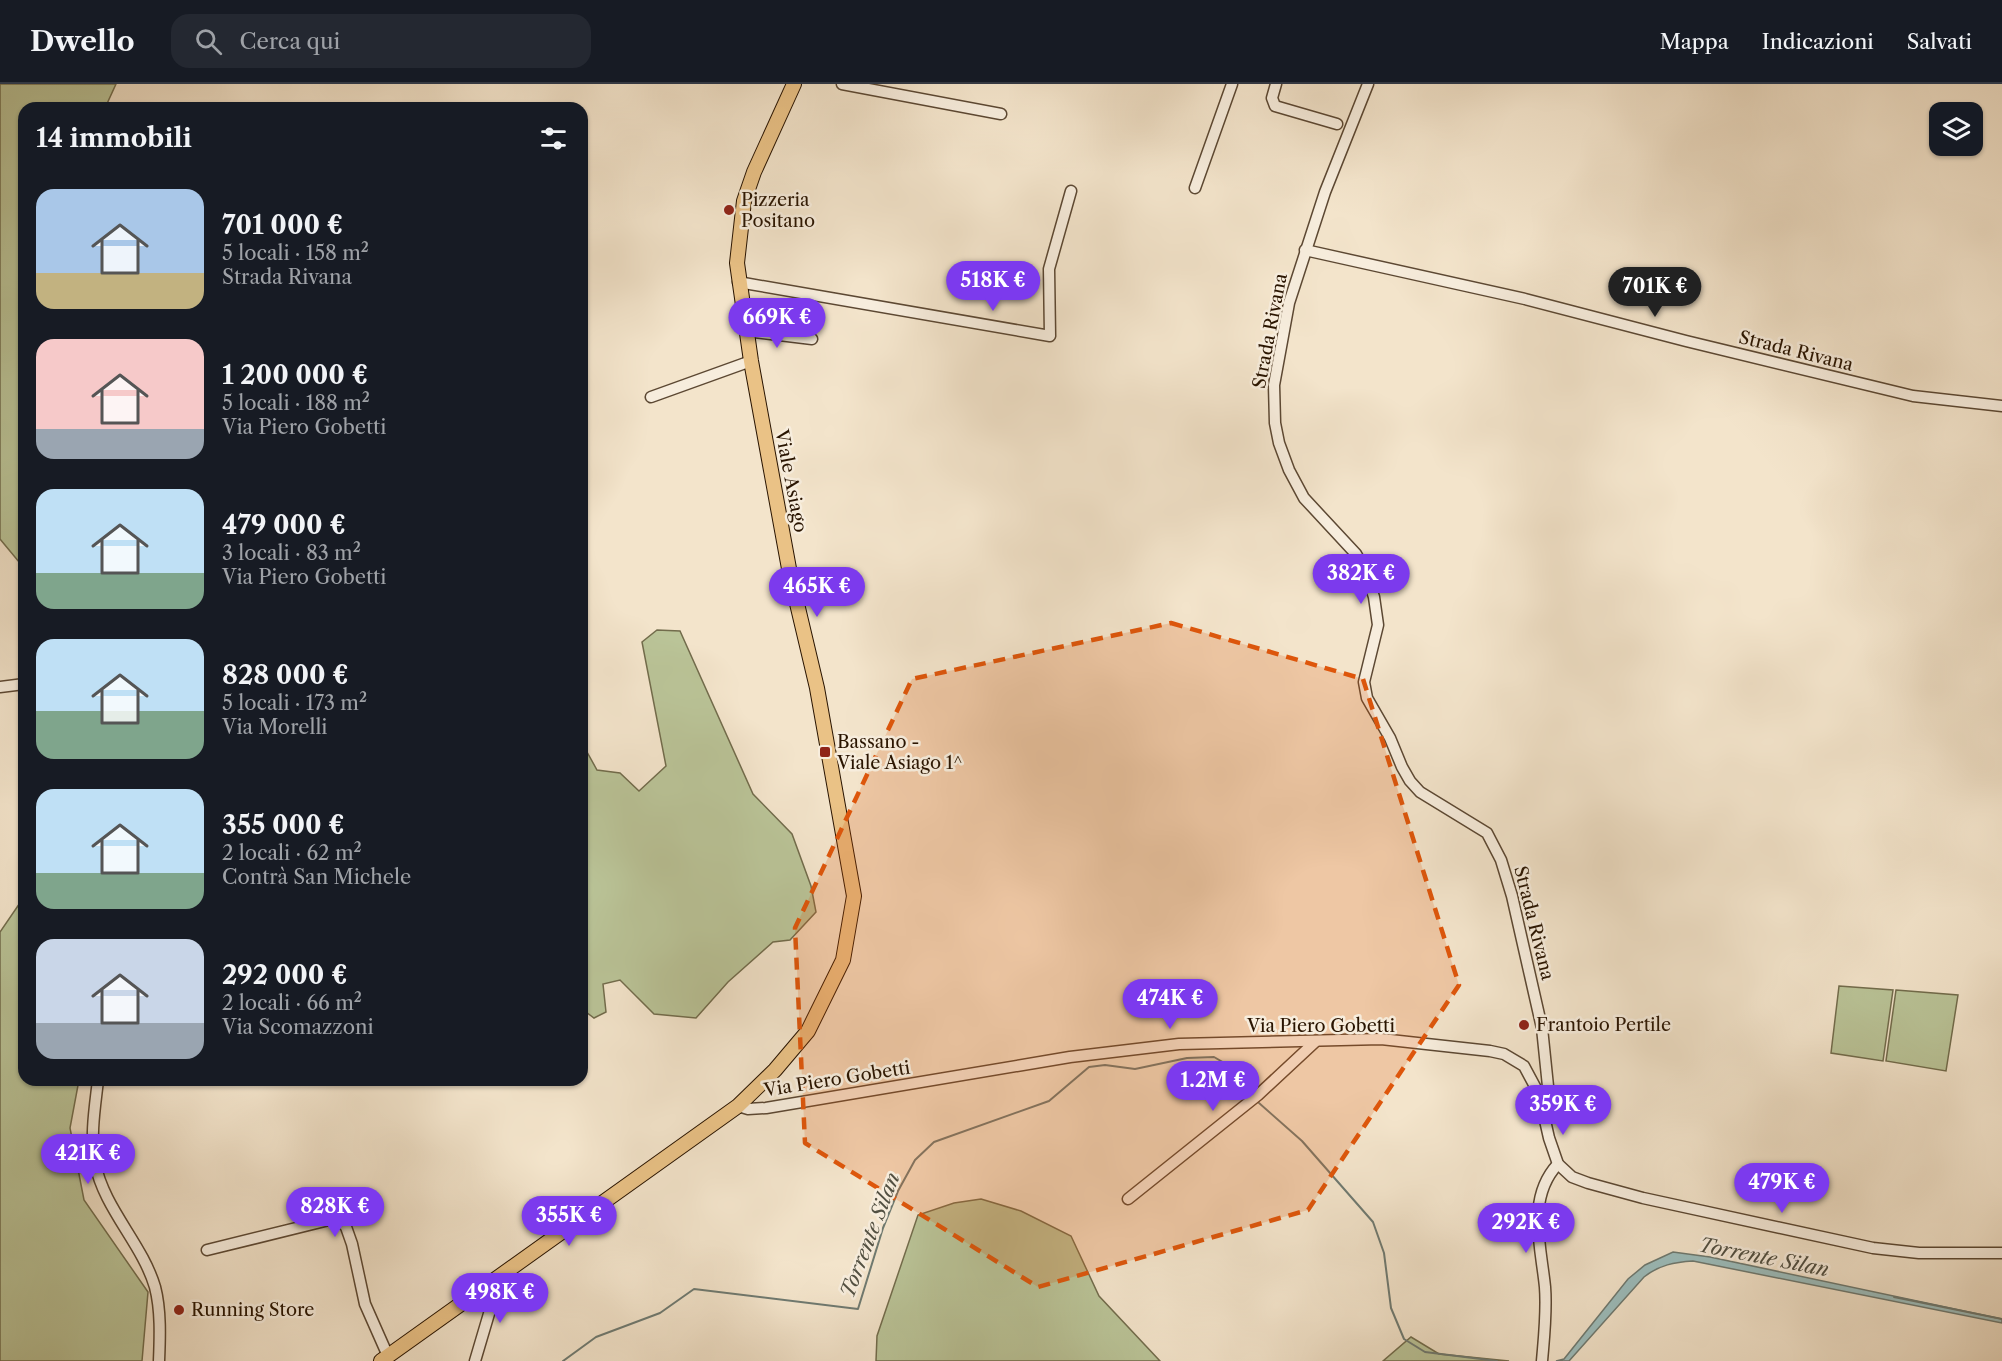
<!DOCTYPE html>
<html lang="it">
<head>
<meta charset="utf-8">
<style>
	body { margin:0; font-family:"Libre Caslon Text",serif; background:#242831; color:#f1f3f6; height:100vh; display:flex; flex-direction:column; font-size:22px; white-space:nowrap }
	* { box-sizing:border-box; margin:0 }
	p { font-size:20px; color:#9ea1a6 }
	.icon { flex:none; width:33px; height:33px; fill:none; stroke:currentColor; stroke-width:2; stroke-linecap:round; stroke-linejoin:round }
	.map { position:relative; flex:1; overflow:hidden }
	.sheet { position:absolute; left:18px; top:18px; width:570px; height:984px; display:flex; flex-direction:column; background:#171b24; border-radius:18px; box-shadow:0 2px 4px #0004 }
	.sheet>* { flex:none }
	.fabs { position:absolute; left:1929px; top:18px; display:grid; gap:12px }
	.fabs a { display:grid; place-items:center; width:54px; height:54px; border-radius:12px; background:#171b24; box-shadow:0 2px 4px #0004; font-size:30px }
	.price { position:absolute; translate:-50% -51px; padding:0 14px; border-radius:21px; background:#7c3aed; color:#fff; font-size:20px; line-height:39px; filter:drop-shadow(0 2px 3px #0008) }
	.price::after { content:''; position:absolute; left:50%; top:36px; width:18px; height:14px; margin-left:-9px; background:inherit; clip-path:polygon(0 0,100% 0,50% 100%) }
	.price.current { background:#222; color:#fff }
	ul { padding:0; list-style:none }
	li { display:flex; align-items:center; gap:18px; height:150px; padding:0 18px }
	li span { display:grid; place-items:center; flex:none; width:168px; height:120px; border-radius:18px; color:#555 }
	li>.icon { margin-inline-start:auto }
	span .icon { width:72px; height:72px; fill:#fffc; stroke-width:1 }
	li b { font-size:26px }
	h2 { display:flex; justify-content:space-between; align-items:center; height:72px; padding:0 18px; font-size:26px }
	header { display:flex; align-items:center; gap:36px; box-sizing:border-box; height:84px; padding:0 30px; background:#171b24; border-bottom:2px solid #363941 }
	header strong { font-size:28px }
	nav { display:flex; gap:33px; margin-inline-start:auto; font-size:21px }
	.search { width:420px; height:54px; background:#242831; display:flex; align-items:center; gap:15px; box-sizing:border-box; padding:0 21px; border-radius:18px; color:#9ea1a6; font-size:22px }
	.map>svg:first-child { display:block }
</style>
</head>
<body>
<header>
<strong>Dwello</strong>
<div class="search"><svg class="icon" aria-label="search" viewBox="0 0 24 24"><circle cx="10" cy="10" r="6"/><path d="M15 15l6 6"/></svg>Cerca qui</div>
<nav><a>Mappa</a><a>Indicazioni</a><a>Salvati</a></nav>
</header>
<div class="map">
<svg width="2002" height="1277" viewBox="0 0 2002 1277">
	<rect width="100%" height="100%" fill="#f3e4cb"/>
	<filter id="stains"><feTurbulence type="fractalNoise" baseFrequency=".00333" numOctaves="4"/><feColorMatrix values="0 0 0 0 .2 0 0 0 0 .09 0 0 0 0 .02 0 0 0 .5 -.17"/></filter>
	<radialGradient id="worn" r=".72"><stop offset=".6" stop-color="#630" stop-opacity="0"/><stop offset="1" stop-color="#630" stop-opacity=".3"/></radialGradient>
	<g fill="#bac498" stroke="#726c4c" stroke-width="1.5">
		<path d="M0,0H116L105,24H24V484L0,455Z"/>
		<path d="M657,546L680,547L753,710L792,750L811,802L816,828L790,856L773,858L728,898L696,934L654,930L620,896L603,900L606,928L594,934L582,925V666L587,668L597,686L620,689L639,707L666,682L642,558Z"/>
		<path d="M24,813V996H79L70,1044L84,1116L148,1208L142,1277H0V848Z"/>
		<path d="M1839,902L1893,906L1883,977L1831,969Z"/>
		<path d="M1896,906L1958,911L1946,987L1886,977Z"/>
		<path d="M981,1115L1021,1127L1071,1152L1099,1212L1160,1277H876L877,1252L918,1131L954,1119Z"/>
		<path d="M1411,1253L1439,1270L1509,1277H1383Z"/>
	</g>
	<path fill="#9dbebd" stroke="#6f7a71" stroke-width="1.5" d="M1673,1168L1710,1173L2002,1235V1239L1693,1177C1675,1178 1659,1181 1644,1193L1569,1277H1556L1564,1275L1628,1195L1645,1181Z"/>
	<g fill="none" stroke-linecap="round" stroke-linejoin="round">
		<g stroke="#6f7a71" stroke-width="2">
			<path d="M1259,1019L1302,1057L1373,1138L1384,1169L1391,1224L1404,1255L1425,1268L1497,1277"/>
			<path d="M1894,1213L2002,1235"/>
			<path d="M563,1277L596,1253L660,1229L694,1205L858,1225L883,1144L898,1107L915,1076L934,1058L1049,1017L1089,983L1105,981L1135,985L1187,974L1214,973L1233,984L1247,1005"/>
		</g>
		<g stroke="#5c4833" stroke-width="13">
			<g id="minor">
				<path d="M842,0L1001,30"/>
				<path d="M1276,0L1272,14L1275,22L1337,40"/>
				<path d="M1368,0L1325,108L1289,219L1274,301L1275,339L1279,359L1289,386L1304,414L1356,470L1365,486L1374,513L1378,541L1364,598L1367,614L1390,654L1402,683L1410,697L1420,708L1487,749L1501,776L1512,812L1542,944L1549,1012L1544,1030"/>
				<path d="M1195,104L1232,0"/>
				<path d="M1305,166L1525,215L1686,257L1913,312L2002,322"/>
				<path d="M738,198L1050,252L1049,185L1071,107"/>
				<path d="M746,247L812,255"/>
				<path d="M651,313L751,277"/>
				<path d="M0,603L24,600"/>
				<path d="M98,996C95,1023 90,1051 95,1079C104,1125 142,1159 155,1203C161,1226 160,1253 159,1277"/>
				<path d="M738,1022L748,1025L766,1024L1070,973L1179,960L1381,955L1490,967L1504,970L1524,982L1539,1010L1549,1054L1558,1080L1572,1093L1588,1099L1643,1114L1873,1164L1919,1169H2002"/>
				<path d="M1128,1115L1258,1011L1315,958"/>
				<path d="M207,1166L333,1135L340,1137L346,1143L352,1160L365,1220L388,1272"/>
				<path d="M475,1277L496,1206V1196"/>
				<path d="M1542,1277C1544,1253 1547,1228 1545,1203C1541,1162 1526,1114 1558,1080"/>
			</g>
		</g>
		<g stroke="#291400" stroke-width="16">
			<path id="major" d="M381,1277L738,1022L775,986L808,947L843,876L854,812L817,604L790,490L751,277L737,179L744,117L754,88L794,0"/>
		</g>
		<use href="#minor" stroke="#f7eddd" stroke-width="10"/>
		<use href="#major" stroke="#eac286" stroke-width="14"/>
	</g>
	<path fill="#de560b" fill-opacity="0.2" stroke="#de560b" stroke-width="4.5" stroke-dasharray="12 8" stroke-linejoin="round" d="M1171,539L1363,595L1459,901L1308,1126L1038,1203L805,1059L795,844L912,595Z"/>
	<g fill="#8f2418" stroke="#f7eddd" stroke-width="2">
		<circle cx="729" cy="126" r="6"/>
		<rect x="819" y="662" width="12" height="12" rx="3"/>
		<circle cx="1524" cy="941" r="6"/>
		<circle cx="179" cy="1226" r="6"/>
	</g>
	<g text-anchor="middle" stroke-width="5" stroke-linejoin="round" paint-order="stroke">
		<g font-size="18" fill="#291400" stroke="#f7eddd" text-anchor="start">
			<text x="741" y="122">Pizzeria<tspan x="741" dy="21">Positano</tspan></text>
			<text x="837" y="664">Bassano -<tspan x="837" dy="21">Viale Asiago 1^</tspan></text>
			<text x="1536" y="947">Frantoio Pertile</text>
			<text x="191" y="1232">Running Store</text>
		</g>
		<g font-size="18" fill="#291400" stroke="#f7eddd">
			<text transform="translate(1270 247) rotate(-79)" y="6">Strada Rivana</text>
			<text transform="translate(1796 267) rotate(14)" y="6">Strada Rivana</text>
			<text transform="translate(791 397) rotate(79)" y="6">Viale Asiago</text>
			<text transform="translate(1534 839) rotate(76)" y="6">Strada Rivana</text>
			<text x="1321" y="948">Via Piero Gobetti</text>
			<text transform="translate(837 995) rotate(-9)" y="6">Via Piero Gobetti</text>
		</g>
		<g font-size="20" font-style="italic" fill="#525042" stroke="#f7eddd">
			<text transform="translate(870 1151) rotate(-69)" y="7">Torrente Silan</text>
			<text transform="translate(1764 1173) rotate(11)" y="7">Torrente Silan</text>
		</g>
	</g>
	<rect width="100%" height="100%" filter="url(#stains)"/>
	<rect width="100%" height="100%" fill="url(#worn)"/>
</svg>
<div class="fabs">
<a><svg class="icon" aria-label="layers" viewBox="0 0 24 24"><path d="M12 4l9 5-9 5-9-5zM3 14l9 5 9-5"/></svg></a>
</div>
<b class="price" style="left:993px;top:228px">518K €</b>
<b class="price current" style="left:1655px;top:234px">701K €</b>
<b class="price" style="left:777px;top:265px">669K €</b>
<b class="price" style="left:1361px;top:521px">382K €</b>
<b class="price" style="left:817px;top:534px">465K €</b>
<b class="price" style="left:1170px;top:946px">474K €</b>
<b class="price" style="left:1213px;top:1028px">1.2M €</b>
<b class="price" style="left:1563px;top:1052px">359K €</b>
<b class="price" style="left:88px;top:1101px">421K €</b>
<b class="price" style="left:1782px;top:1130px">479K €</b>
<b class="price" style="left:335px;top:1154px">828K €</b>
<b class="price" style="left:569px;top:1163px">355K €</b>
<b class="price" style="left:1526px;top:1170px">292K €</b>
<b class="price" style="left:500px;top:1240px">498K €</b>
<section class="sheet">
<h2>14 immobili<svg class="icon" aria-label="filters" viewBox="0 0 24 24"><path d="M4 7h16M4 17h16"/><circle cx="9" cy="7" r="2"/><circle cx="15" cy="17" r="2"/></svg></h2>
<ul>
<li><span style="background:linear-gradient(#a9c7e8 70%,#c2b280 0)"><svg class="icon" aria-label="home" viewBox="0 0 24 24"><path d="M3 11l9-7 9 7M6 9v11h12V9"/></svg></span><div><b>701 000 €</b><p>5 locali · 158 m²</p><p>Strada Rivana</p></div></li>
<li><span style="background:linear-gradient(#f6c9c9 75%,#9aa5b1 0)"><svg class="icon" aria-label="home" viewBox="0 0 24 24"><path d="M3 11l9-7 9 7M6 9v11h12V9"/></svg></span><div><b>1 200 000 €</b><p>5 locali · 188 m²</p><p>Via Piero Gobetti</p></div></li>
<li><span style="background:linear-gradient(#bfe0f5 70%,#7fa58c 0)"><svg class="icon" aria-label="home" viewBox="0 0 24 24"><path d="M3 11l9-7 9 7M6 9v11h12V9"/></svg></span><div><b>479 000 €</b><p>3 locali · 83 m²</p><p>Via Piero Gobetti</p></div></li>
<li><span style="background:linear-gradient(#bfe0f5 60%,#7fa58c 0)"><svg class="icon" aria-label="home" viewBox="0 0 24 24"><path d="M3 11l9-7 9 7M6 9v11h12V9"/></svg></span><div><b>828 000 €</b><p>5 locali · 173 m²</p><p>Via Morelli</p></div></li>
<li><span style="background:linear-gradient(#bfe0f5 70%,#7fa58c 0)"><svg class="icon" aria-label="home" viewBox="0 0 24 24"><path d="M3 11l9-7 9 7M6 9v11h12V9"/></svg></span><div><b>355 000 €</b><p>2 locali · 62 m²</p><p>Contrà San Michele</p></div></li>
<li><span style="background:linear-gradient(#c9d6e8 70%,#9aa5b1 0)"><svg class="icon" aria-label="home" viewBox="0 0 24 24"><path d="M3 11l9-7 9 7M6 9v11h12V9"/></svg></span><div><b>292 000 €</b><p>2 locali · 66 m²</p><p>Via Scomazzoni</p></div></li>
</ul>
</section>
</div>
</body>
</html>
